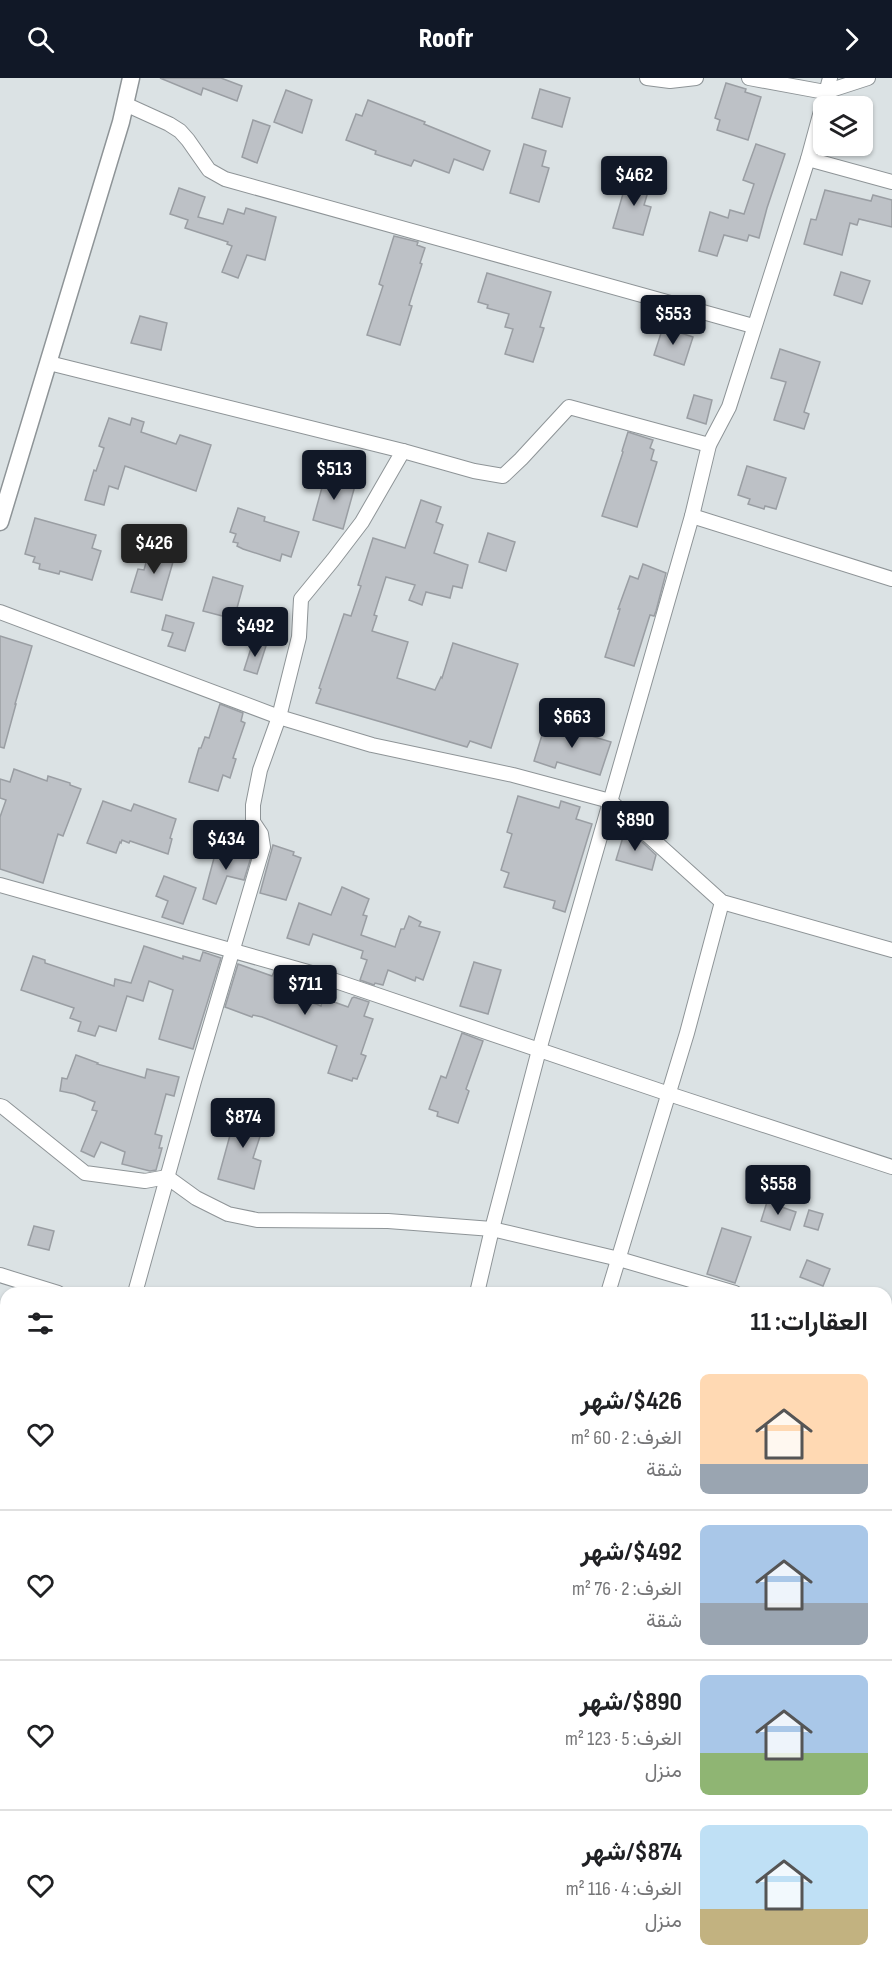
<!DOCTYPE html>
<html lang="ar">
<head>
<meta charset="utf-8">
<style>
	body { margin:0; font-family:"Sofia Sans Condensed",Vazirmatn,sans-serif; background:#f6f6f6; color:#202124; direction:rtl; height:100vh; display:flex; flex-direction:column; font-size:22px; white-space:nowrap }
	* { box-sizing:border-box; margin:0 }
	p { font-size:20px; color:#757577 }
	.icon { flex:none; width:33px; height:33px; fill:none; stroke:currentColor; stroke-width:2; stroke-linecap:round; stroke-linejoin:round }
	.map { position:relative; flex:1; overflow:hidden; direction:ltr }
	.sheet { position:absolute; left:0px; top:1209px; width:892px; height:684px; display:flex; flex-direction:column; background:#fff; border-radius:18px 18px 0 0; box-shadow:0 2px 4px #0004; direction:rtl }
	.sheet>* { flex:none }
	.buttons { position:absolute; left:813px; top:18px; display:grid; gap:12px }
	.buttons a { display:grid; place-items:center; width:60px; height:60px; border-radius:9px; background:#fff; box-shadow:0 2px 4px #0004; font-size:30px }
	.price { position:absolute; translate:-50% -51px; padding:0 14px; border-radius:6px; background:#111827; color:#fff; font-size:20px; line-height:39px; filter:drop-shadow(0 2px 3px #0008) }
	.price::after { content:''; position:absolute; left:50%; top:36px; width:18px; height:14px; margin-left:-9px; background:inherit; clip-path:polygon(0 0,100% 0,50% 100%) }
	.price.selected { background:#222; color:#fff }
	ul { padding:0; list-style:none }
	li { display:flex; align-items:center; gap:18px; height:150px; padding:0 24px }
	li+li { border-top:2px solid #e0e0e0 }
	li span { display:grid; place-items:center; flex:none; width:168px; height:120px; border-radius:9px; color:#555 }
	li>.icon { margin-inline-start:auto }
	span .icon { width:72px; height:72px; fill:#fffc; stroke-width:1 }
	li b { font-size:26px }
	h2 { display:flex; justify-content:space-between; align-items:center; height:72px; padding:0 24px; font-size:26px }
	header { display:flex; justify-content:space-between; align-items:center; height:78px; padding:0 24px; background:#111827; color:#fff; font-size:27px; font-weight:800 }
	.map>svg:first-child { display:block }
</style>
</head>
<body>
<header><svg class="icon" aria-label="forward" viewBox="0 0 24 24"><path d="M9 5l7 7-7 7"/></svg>Roofr<svg class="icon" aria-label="search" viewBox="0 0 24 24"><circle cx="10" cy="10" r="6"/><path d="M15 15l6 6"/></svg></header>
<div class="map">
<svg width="892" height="1893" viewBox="0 0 892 1893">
	<rect width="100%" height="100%" fill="#dbe2e4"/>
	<g fill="#bdc1c6" stroke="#9a9ea3" stroke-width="1.5">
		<path d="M160,0H221L242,8L237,23L203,10L201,17Z"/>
		<path d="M726,5L746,11L745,14L761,19L748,62L717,52L720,42L715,40Z"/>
		<path d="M540,11L570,20L562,49L532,40Z"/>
		<path d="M286,12L312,22L302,55L274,44Z"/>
		<path d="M368,22L425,44L424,46L490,73L483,92L454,81L449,95L414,82L411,88L375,76L376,73L346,62L356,36L362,38Z"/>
		<path d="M253,42L270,48L257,85L242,79Z"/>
		<path d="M524,66L546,73L542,88L549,90L539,124L510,115Z"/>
		<path d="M756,66L785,76L767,130L759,160L749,157L747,163L724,157L717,178L699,173L710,134L728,140L730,132L744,136L754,106L743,102Z"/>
		<path d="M633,98L651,104L644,127L651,129L643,157L613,150L627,102L631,104Z"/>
		<path d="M179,110L205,119L198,139L223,146L228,131L244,136L246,130L276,139L265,182L247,177L238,200L222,194L232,168L227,166L228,164L185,150L188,142L170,136Z"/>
		<path d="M825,112L871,123L873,117L892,122V149L859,141L857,147L850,145L842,177L804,166L811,141L816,142Z"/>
		<path d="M394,158L418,164L417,167L425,170L420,185L422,186L409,227L412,228L400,267L367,257L383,208L379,206Z"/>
		<path d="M841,194L870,203L862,226L834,217Z"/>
		<path d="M487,195L551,214L540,249L544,250L533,284L505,276L513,251L505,249L509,236L487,230L488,227L478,224Z"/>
		<path d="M140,238L167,245L161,272L131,265Z"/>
		<path d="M663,249L693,259L684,287L654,277Z"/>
		<path d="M780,271L820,284L804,334L809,336L804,351L774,342L786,304L771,300Z"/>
		<path d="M694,317L712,322L706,346L687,340Z"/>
		<path d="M109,340L130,347L132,340L144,344L141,354L176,366L180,357L211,367L196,413L125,388L118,411L109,408L104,427L85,422L94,392L96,393L104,370L99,368Z"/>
		<path d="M628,354L653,362L650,370L654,372L651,382L657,384L637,449L602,438L623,374L622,373Z"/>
		<path d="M747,388L786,400L776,431L765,428L764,431L748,426L750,421L738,417Z"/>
		<path d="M326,395L356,404L343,451L313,442Z"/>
		<path d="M421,422L441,429L436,444L443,447L434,475L468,487L462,510L453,508L450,520L426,514L422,527L409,522L415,507L386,499L374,537L377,538L372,553L408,564L397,600L435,612L441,599L442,600L453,565L518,586L491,670L470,663L467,669L316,625L321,611L319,610L344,536L351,538L361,508L358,507L373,460L405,470Z"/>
		<path d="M238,430L265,439L264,443L299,454L291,479L282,476L280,483L243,471L237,468L238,465L233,464L236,456L230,454Z"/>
		<path d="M35,440L96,457L92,470L101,473L92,502L60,493L59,496L39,491L40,486L33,484L35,479L25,476Z"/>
		<path d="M488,455L515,464L506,493L479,484Z"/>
		<path d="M150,470L175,477L162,522L131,514L138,491L144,492Z"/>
		<path d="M643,486L666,495L656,533L654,538L650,537L634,588L605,579L620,531H618L630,498L638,501Z"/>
		<path d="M213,499L243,508L234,541L203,533Z"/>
		<path d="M166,537L194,545L185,573L168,568L173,555L162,552Z"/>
		<path d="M0,558L32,568L15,626H16L4,670L0,669Z"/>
		<path d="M253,564L266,568L257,596L244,592Z"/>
		<path d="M220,626L243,635L241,643L245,645L233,680L236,681L230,700L223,697L218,713L189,704L199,670H201L205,659L209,660Z"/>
		<path d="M546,644L611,664L600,697L557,684L555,690L534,683Z"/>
		<path d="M14,691L47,703L48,698L70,705V707L81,711L63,758L58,756L43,805L0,791V739L6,722L0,720V701L10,704Z"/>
		<path d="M518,718L559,730L561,723L580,729L576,741L592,746L565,834L553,830L555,823L504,809L509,795L501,792L512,756L507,754Z"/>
		<path d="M103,723L131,733L134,726L176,741L170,760L172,761L168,776L130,763L129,765L122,762L121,765L120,764L116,775L87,765Z"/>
		<path d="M626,749L656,777L652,792L616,782Z"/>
		<path d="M273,767L294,774L293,777L301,780L286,822L260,815Z"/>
		<path d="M217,769L224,771L225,769L252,776L244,802L227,798L216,826L203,821Z"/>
		<path d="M164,798L196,810L183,846L162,839L168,823L156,818Z"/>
		<path d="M342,809L369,821L363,837L367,838L361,857L395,869L401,851H404L409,838L421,844L419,848L440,854L423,902L416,899L415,903L388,892L383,907L375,905L374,907L360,902L367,882L361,880L363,873L313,856L309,867L287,860L299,825L331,837Z"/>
		<path d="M144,868L183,881V878L200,883L203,874L221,880L193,971L159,961L173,912L149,903L143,923L127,918L116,953L99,948L95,958L78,953L81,944L70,940L74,930L21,912L33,878L45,882V885L114,908L115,901L131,905Z"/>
		<path d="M474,884L501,892L488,936L460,928Z"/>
		<path d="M238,886L272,898L274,894L291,899V900L295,902L290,916L321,928L323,920L348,929L352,920L354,919L369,924L364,938L373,941L361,976L366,978L357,1001L353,1000L352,1003L328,995L337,968L262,939L253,937L252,939L225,929Z"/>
		<path d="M462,955L483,963L466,1011L469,1013L458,1045L437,1038L438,1034L429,1031L441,998L446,1000Z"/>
		<path d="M76,977L98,985L97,986L145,1000L147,991L179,999L174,1018L166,1016L155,1056L162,1058L159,1070H162L156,1092L150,1093L122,1086L125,1074L101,1064L94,1079L81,1073L97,1033L92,1032L95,1024L75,1016L60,1013L62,1000L67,1001Z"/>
		<path d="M238,1028L267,1037L253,1080L261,1083L254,1111L218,1101Z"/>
		<path d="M767,1124L796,1134L790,1152L761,1143Z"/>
		<path d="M809,1132L823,1136L818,1152L804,1148Z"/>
		<path d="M34,1148L54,1153L49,1172L28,1167Z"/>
		<path d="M722,1150L751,1159L735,1205L707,1196Z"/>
		<path d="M807,1182L830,1191L823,1208L800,1199Z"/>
	</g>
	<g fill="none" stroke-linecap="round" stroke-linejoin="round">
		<g stroke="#8e9497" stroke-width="16">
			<g id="minor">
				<path d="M647,0L670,3L696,0"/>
				<path d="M749,0L825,14L868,0"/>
				<path d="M125,26L169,46L180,53L188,62L209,92L225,101L753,248"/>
				<path d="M808,81L892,104"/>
				<path d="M49,285L403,373L474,393L503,398L521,381L569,329L709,367"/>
				<path d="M692,438L892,501"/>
				<path d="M0,534L279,639L372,667L513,697L610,723L722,824L892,872"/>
				<path d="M0,807L315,896L669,1016L892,1089"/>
				<path d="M0,1028L3,1029L85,1095L145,1103L167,1099L196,1120L228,1136L257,1142L388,1143L492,1151L619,1181L735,1215"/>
				<path d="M0,1197L58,1215"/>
				<path d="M135,1215L194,1003L263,769L261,756L253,744V727L260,692L279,639L299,559L301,521L333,482L362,444L403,373"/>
				<path d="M477,1215L492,1151L539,972L692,438L709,367L729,329L808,81L830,0"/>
				<path d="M608,1215L687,955L722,824"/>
				<path d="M886,1259L892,1261"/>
				<path d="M886,1401L892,1384"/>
				<path d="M886,1456L892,1458"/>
				<path d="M0,1517L6,1519"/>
				<path d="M886,1739L892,1740"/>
				<path d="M0,1778L6,1780"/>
				<path d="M587,1887L607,1893"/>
				<path d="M81,1893L83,1887"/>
				<path d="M267,1893L269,1887"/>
				<path d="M751,1893L754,1887"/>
			</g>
		</g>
		<g stroke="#8e9497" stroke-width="19">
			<path id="tertiary" d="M0,444L121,44L131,0"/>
		</g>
		<use href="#minor" stroke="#fff" stroke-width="14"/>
		<use href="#tertiary" stroke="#fff" stroke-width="16"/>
	</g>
</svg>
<div class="buttons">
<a><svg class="icon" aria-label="layers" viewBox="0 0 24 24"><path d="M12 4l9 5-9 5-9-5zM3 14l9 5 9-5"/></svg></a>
</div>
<b class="price" style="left:634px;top:129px">$462</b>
<b class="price" style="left:673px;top:268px">$553</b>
<b class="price" style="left:334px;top:423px">$513</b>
<b class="price selected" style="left:154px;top:497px">$426</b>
<b class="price" style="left:255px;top:580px">$492</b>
<b class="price" style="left:572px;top:671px">$663</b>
<b class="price" style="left:635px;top:774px">$890</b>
<b class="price" style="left:226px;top:793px">$434</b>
<b class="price" style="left:305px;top:938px">$711</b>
<b class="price" style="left:243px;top:1071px">$874</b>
<b class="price" style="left:778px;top:1138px">$558</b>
<section class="sheet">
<h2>العقارات: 11<svg class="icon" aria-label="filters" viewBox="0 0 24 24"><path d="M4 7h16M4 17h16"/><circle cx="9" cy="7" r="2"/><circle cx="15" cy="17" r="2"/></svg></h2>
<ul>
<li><span style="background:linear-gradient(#ffd9b3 75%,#9aa5b1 0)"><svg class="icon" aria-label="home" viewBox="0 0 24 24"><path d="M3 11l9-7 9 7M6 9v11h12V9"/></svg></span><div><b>$426/شهر</b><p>الغرف: 2 · 60 m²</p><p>شقة</p></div><svg class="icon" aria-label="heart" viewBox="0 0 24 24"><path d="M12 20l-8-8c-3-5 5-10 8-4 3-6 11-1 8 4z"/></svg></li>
<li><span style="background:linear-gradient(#a9c7e8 65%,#9aa5b1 0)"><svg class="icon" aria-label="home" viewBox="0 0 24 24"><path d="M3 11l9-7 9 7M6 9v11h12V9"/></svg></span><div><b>$492/شهر</b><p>الغرف: 2 · 76 m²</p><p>شقة</p></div><svg class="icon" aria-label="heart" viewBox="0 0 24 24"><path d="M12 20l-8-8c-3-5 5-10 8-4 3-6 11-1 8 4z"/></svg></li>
<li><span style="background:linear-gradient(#a9c7e8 65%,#8fb573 0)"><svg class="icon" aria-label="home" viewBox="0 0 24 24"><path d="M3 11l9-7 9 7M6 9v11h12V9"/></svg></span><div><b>$890/شهر</b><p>الغرف: 5 · 123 m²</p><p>منزل</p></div><svg class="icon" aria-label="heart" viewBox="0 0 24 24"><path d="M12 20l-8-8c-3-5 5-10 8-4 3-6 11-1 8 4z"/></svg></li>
<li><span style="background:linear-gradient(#bfe0f5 70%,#c2b280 0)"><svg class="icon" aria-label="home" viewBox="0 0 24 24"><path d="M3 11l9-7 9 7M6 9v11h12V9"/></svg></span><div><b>$874/شهر</b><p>الغرف: 4 · 116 m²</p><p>منزل</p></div><svg class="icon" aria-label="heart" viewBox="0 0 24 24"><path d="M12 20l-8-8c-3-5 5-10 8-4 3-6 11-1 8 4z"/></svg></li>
</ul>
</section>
</div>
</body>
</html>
